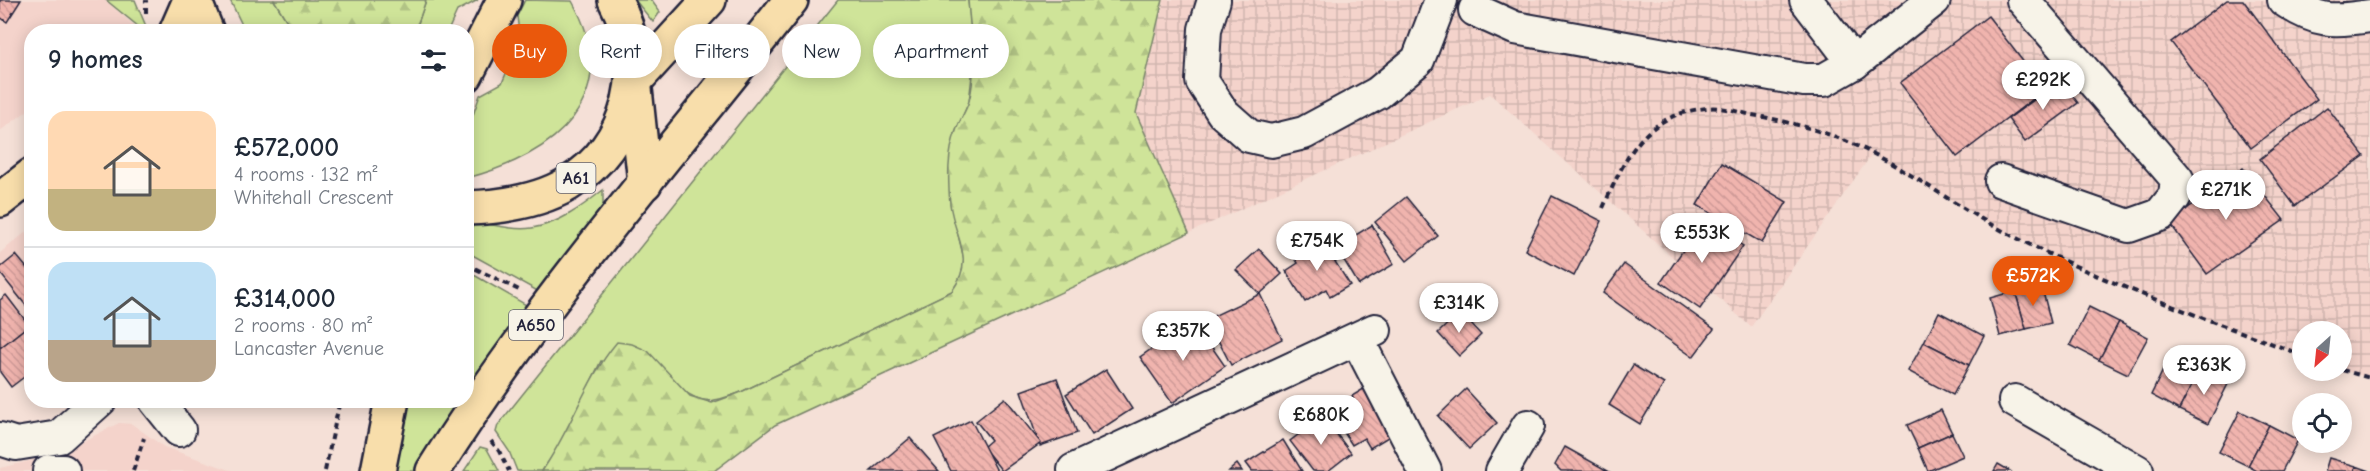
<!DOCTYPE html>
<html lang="en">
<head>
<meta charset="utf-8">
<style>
	body { margin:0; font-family:"Comic Neue",sans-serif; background:#f2f2f3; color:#1f2937; height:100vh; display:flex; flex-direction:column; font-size:22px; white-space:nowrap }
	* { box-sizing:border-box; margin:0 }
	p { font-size:20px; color:#747a83 }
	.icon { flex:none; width:33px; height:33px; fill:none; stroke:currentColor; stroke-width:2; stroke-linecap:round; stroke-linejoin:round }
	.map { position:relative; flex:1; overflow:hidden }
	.sheet { position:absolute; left:24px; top:24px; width:450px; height:384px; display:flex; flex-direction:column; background:#fff; border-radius:24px; box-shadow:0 3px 15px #0003 }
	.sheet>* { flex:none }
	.hud { position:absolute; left:492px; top:24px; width:570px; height:54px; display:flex; gap:12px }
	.needle { width:39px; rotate:207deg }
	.tools { position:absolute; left:2292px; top:321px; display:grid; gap:12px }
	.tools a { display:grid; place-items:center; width:60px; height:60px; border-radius:50%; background:#fff; box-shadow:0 3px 15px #0003; font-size:30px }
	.price { position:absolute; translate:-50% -51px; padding:0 14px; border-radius:21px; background:#fff; color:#222; font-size:20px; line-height:39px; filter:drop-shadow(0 2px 3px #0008) }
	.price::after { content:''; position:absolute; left:50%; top:36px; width:18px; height:14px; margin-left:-9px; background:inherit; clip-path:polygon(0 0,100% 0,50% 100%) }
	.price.on { background:#ea580c; color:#fff }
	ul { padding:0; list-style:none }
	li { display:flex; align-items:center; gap:18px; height:150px; padding:0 24px }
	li+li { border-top:2px solid #e0e1e3 }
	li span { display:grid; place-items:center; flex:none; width:168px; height:120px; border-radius:18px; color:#555 }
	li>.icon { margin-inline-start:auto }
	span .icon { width:72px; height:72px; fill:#fffc; stroke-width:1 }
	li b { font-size:26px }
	h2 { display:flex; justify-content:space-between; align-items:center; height:72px; padding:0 24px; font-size:26px }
	.pill { padding:0 21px; border-radius:27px; background:#fff; box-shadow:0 3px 15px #0003; font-size:21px; line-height:54px }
	.pill.on { background:#ea580c; color:#fff }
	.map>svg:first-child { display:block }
</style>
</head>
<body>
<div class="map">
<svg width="2370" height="471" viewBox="0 0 2370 471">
	<defs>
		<pattern id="industrial-grid" width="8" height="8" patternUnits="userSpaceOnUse" patternTransform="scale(1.5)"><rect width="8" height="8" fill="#f4d3cb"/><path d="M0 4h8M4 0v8" fill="none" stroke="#d1b5af"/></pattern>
		<pattern id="forest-firs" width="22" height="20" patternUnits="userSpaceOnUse" patternTransform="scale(1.5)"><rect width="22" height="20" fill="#cfe499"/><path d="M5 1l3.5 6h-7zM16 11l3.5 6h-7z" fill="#b1c385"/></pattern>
		<pattern id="building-back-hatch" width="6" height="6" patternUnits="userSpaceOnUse" patternTransform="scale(1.5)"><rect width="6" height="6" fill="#f0b4ae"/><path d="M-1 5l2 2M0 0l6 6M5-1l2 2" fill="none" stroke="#ce9a97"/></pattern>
	</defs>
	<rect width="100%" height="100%" fill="#f5e0d7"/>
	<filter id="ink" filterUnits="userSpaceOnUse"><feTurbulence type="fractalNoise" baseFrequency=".0167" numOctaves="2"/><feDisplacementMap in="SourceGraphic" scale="12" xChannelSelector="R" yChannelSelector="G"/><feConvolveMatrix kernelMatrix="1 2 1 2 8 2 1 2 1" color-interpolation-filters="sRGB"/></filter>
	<g filter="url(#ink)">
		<g fill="#f4d3cb">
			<path d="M0,0H105L137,28L135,32H32L31,108L0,131Z"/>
			<path d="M31,228V334L0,290V253Z"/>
			<path d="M119,423L132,424L164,447L233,471H0V468L58,454Z"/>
		</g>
		<path fill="url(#industrial-grid)" d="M1164,0H2370V378L2342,370V332H2302V355L2133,291L2005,232L1872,154L1751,327L1490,94L1189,233L1136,113Z"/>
		<g fill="#cfe499" stroke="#78836a" stroke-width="1.5">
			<path d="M230,0H274L293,31H245Z"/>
			<path d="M426,0H478L457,11L448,31L415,32Z"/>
			<path d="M525,0L572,1C627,98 555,155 467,178V132L480,95L502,83L520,41L517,16Z"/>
			<path d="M635,0H651L660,12L653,22Z"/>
			<path d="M838,0H968L974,57L969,102L955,133L951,206L964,259L963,275L952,291L739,393C714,402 703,406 680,388L601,361L560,445L542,471H517L509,451L496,432L498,425Z"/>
			<path d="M603,190V213L543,294L467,252L466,220C487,223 511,231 532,228C559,224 583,206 603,190Z"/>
			<path d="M467,271L535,310L423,471H395L407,401L466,400Z"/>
			<path d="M480,447L487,449L499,471H464Z"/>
		</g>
		<g fill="url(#forest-firs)" stroke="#78836a" stroke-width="1.5">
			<path d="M106,0H135L148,31H144Z"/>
			<path d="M274,0H426L415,32L293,31Z"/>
			<path d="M968,0H1163L1136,113L1189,233L775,425L714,471H542C571,430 585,380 617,342L632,344L648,351L690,396L712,403L739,393L952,291C976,258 955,240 950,204C948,180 947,154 956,131C959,121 966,111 969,101C978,68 970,34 968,0Z"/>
		</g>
		<g fill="url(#building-back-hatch)" stroke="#22223b" stroke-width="1.5">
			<path d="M0,0H21L7,22L0,17Z"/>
			<path d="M2227,0H2243L2317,99L2251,148L2171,42Z"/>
			<path d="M1988,16L2045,90L1957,157L1900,83Z"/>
			<path d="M2061,80L2078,103L2025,142L2008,119Z"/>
			<path d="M2327,107L2364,156L2295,206L2260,159Z"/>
			<path d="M1722,163L1787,202L1762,243L1697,205Z"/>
			<path d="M2243,168L2284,220L2207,274L2169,222Z"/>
			<path d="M1552,196L1602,221L1574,276L1525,250Z"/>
			<path d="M1406,197L1438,236L1407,261L1375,222Z"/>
			<path d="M1704,220L1743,246L1700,309L1661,282Z"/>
			<path d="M1372,225L1394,264L1359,285L1336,247Z"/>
			<path d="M1320,238L1350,285L1330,297L1326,289L1305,302L1286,271L1298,263L1293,255Z"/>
			<path d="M1259,249L1282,274L1260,294L1236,270Z"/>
			<path d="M16,255L32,274V313L0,273V268Z"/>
			<path d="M1624,264L1714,329L1693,357L1603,293Z"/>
			<path d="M2041,284L2051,323L2026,329L2015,291Z"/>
			<path d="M2015,291L2026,329L2000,336L1990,298Z"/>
			<path d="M1260,294L1282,339L1231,365L1207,319Z"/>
			<path d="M6,295L29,325L0,348V300Z"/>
			<path d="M2089,307L2119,322L2099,360L2070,345Z"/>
			<path d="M1460,312L1481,335L1459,356L1438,333Z"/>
			<path d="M1939,312L1984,336L1969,365L1924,342Z"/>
			<path d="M1193,320L1225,366L1172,403L1140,357Z"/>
			<path d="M2119,322L2148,337L2128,374L2099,360Z"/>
			<path d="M29,325L32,371L11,387L0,372V348Z"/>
			<path d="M1924,342L1969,365L1953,395L1908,371Z"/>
			<path d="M2172,352L2201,367L2179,410L2151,395Z"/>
			<path d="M1633,365L1664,384L1640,424L1609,405Z"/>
			<path d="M2201,367L2229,382L2208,424L2179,410Z"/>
			<path d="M1106,369L1132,409L1092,435L1066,394Z"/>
			<path d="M1057,378L1077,433L1040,446L1021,391Z"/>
			<path d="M1370,385L1398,431L1370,448L1364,438L1352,445L1333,415L1355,402L1352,396Z"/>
			<path d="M1466,389L1497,423L1469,449L1438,416Z"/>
			<path d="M1005,398L1041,443L1002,471L983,447L991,440L976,421Z"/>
			<path d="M1941,410L1952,433L1918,448L1907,425Z"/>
			<path d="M2240,411L2269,425L2248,466L2219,452Z"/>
			<path d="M1323,416L1351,453L1328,471H1313L1290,441Z"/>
			<path d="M971,420L997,471H951L934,438Z"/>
			<path d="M2269,425L2298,440L2282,471H2257L2248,466Z"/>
			<path d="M1952,433L1963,456L1928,471L1918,448Z"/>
			<path d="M910,438L939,471H871Z"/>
			<path d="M1283,440L1302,471H1252L1246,463Z"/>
			<path d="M1565,447L1608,471H1561L1555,465Z"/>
			<path d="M2329,458L2356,466L2355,471H2325Z"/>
			<path d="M1237,464L1242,471H1229Z"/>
			<path d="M1998,464L2010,471H1994Z"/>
			<path d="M2356,466L2370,471H2355Z"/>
		</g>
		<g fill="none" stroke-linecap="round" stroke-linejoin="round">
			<g stroke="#22223b" stroke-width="36">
				<g id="minor">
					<path d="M1214,0L1205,29L1202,81L1223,113L1249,136L1271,141L1304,133L1378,93L1418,60L1441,0"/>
					<path d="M1806,0L1854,63"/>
					<path d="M2284,0C2316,22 2333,22 2370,16"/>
					<path d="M1475,10L1515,28L1804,80H1824L1854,63L1934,0"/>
					<path d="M2001,181L2129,226L2160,215L2175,196L2177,179L2023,0"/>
					<path d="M1357,339L1425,471"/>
					<path d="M155,400L179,430"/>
					<path d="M2015,401L2137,471"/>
					<path d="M0,439L16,444L59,437L100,400"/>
					<path d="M1074,470L1375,330"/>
					<path d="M49,471H63"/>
					<path d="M1502,471L1528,426"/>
				</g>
			</g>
			<g stroke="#22223b" stroke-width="38">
				<g id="major">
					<path d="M176,32L190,0"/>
					<path d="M0,200L32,175"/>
				</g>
			</g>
			<g stroke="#22223b" stroke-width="38">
				<g id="highway">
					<path d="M194,0L207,32"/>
					<path d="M466,75L504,0"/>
					<path d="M634,82L709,0"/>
					<path d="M635,89L645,183"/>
					<path d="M466,208C500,207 538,202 568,184C632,145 650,65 615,0"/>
					<path d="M378,471L392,400"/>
					<path d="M433,471C538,304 669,155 791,0"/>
				</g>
			</g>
			<g stroke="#22223b" stroke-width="4" stroke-dasharray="6 4.5" stroke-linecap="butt">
				<path d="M146,13V0"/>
				<path d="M1603,208C1626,156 1643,115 1707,108C1721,106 1738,112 1752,115C1793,122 1835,134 1872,153C1918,177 1959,208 2005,232C2100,282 2202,317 2302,355"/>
				<path d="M466,264L519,290"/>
				<path d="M2342,370L2370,378"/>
				<path d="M491,441L499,451L509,471"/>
				<path d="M133,471L144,438"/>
				<path d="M325,471L340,400"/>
			</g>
			<use href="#minor" stroke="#f7f3e8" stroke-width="32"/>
			<use href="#major" stroke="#f8deab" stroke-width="33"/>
			<use href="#highway" stroke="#f8deab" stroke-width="33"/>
		</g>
	</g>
	<g text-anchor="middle" stroke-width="5" stroke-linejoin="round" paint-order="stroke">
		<g fill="#f7f3e8" stroke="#62616f" stroke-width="1.5">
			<rect x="556.5" y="163" width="39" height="30" rx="4.5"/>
			<rect x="509" y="310" width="54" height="30" rx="4.5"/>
		</g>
		<g font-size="18" font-weight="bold" fill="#22223b">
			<text x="576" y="184">A61</text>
			<text x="536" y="331">A650</text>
		</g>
	</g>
</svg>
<div class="tools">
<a><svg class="needle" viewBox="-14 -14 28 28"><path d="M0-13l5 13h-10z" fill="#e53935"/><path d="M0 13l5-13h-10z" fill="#747a83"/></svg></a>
<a><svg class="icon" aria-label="locate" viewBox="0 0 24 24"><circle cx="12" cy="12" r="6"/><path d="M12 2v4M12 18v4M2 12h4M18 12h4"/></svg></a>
</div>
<b class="price" style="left:2043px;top:111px">£292K</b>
<b class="price" style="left:2226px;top:221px">£271K</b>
<b class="price" style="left:1702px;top:264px">£553K</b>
<b class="price" style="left:1317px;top:272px">£754K</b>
<b class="price on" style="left:2033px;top:307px">£572K</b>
<b class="price" style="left:1459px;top:334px">£314K</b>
<b class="price" style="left:1183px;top:362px">£357K</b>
<b class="price" style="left:2204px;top:396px">£363K</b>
<b class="price" style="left:1321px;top:446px">£680K</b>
<div class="hud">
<a class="pill on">Buy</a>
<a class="pill">Rent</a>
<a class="pill">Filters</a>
<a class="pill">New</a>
<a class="pill">Apartment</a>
</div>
<section class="sheet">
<h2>9 homes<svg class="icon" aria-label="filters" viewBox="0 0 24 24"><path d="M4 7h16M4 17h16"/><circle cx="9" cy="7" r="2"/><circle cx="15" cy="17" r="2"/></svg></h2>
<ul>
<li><span style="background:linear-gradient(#ffd9b3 65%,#c2b280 0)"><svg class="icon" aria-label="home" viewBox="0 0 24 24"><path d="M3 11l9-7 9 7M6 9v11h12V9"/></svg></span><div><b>£572,000</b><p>4 rooms · 132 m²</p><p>Whitehall Crescent</p></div></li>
<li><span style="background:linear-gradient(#bfe0f5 65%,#b9a48a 0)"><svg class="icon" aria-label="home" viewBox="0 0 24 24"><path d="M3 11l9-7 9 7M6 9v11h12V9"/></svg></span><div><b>£314,000</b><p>2 rooms · 80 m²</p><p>Lancaster Avenue</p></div></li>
</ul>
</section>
</div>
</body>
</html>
